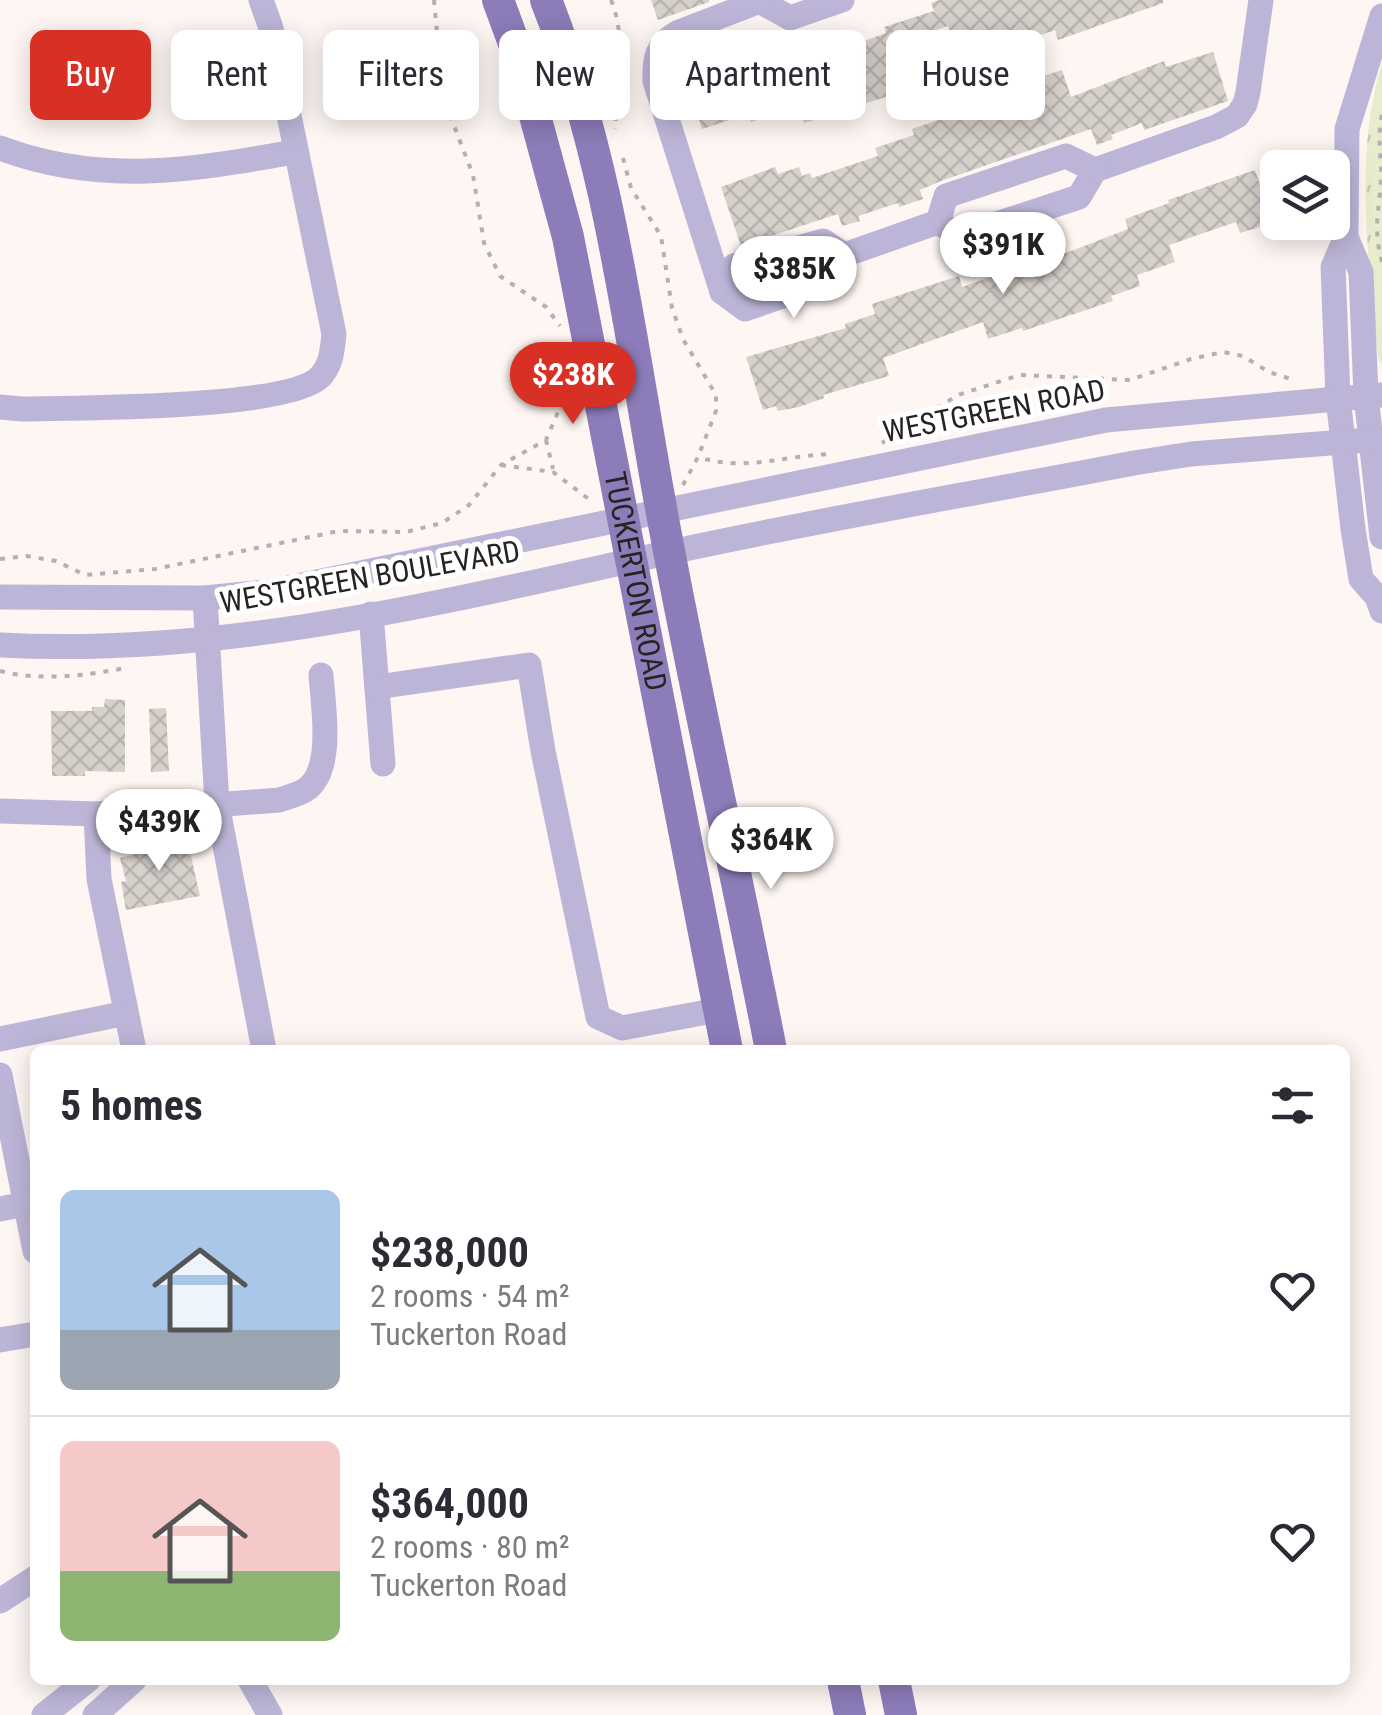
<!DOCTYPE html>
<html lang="en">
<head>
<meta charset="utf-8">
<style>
	body { margin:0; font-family:"Roboto Condensed",sans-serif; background:#f7f7f7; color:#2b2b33; height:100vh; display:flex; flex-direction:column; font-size:38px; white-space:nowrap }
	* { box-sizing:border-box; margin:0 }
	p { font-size:32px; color:#7c7c81 }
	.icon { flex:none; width:55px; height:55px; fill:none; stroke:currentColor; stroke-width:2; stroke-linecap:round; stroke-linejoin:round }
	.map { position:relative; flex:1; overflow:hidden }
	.sheet { position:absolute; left:30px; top:1045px; width:1320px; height:640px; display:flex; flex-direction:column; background:#fff; border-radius:15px; box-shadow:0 5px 25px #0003 }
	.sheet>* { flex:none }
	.top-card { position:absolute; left:30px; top:30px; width:1322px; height:90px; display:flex; gap:20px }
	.tools { position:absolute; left:1260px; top:150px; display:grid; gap:20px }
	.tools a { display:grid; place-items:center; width:90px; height:90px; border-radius:15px; background:#fff; box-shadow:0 5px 25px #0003; font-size:50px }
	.price { position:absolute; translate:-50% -85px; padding:0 22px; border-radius:35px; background:#fff; color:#222; font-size:32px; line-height:65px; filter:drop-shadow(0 2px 5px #0008) }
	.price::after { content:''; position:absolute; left:50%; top:60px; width:30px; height:22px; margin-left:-15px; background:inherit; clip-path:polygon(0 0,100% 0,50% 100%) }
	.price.current { background:#d93025; color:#fff }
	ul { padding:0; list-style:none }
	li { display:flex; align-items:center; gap:30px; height:250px; padding:0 30px }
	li+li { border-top:2px solid #e1e1e2 }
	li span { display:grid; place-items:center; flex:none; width:280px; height:200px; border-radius:15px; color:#555 }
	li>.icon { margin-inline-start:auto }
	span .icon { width:120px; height:120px; fill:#fffc; stroke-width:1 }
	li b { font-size:42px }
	h2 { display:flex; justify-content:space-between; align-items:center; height:120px; padding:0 30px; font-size:42px }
	.pill { padding:0 35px; border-radius:15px; background:#fff; box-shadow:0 5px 25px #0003; font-size:35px; line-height:90px }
	.pill.current { background:#d93025; color:#fff }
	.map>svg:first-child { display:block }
</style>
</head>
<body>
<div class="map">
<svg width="1382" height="1715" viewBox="0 0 1382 1715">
	<defs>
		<pattern id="grass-tufts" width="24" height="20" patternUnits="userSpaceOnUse" patternTransform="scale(2.5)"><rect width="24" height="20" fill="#e7eccd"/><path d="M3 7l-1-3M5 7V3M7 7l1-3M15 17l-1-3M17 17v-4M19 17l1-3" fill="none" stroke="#c6cab0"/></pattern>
		<pattern id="building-cross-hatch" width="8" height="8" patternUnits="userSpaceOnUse" patternTransform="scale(2.5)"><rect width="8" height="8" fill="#d7d1cc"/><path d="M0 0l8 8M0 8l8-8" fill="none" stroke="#b8b3af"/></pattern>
	</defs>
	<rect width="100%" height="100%" fill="#fdf6f2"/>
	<path fill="url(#grass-tufts)" d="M1382,62V366L1378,357C1369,258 1353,159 1382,62Z"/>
	<g fill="url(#building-cross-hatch)">
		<path d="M651,0H709V2L658,20Z"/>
		<path d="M939,0H1163V3L1058,40L1055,30L1012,45L1006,30L956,48L948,26L922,35L934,70L891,84L895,94L804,123L798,107L751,122L748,114L702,129L687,82L772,56L778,72L886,33L884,27L934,11L931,3Z"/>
		<path d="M1213,52L1228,101L1144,130L1142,123L1111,135L1113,139L1097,145L1091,129L941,181L920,190L923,199L899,207L898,203L858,216L860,221L842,226L838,214L741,246L721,187L775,167L778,174L799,167L802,176L810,173L812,178L878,156L875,148L914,135L912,129L973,108L971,102L984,97L986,102L1018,91L1016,85L1062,70L1071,97L1164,61L1166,67Z"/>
		<path d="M1255,170L1273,223L1240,233L1236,222L1169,245L1175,262L1137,275L1140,286L1111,296L1113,301L1023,331L1022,328L988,339L983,322L883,358L889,376L823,395L824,398L799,407L778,411L776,406L763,410L746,357L846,328L845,324L875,314L872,304L912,291L959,276L962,287L1060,252L1061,255L1128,229L1125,219L1169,203L1168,200Z"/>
		<path d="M105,699L125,700V772L85,771V776H52L51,711H92V707H104Z"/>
		<path d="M166,708L169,771L151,772L149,709Z"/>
		<path d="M186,834L200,896L126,910L121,882L126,881L120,858L136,854L134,846Z"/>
	</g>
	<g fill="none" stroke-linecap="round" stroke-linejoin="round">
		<g stroke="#b5b0ad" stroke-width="4" stroke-dasharray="5 8" stroke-linecap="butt">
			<path d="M434,0L443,97L473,175L484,243L500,276L546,307L560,326"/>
			<path d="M611,0C627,39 618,88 615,129"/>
			<path d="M623,158L631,188L661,236L672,308L683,339L716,395V411L698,457"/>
			<path d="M1382,262C1371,222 1382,205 1381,168C1380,149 1378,133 1382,114"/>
			<path d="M546,440L553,469"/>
			<path d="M882,443L958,395L1020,375L1130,380L1191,359L1223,352L1243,356L1269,372L1294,380"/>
			<path d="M501,465L553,472L594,503"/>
			<path d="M683,485L698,457C745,472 781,456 829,454"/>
			<path d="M0,559L26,556L56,561L85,575L155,569L339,531L406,532L442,523L469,505L501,465L546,440L570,384"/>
			<path d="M0,671C39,681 85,676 125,668"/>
		</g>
		<g stroke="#bdb5d7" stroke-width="25">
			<path d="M761,2L790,18L842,0"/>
			<path d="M1382,16L1347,129L1346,237L1333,267L1338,398L1353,529L1361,579L1377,597L1382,611"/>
			<path d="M0,148C100,186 193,170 294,152"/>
			<path d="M938,222L960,236L1079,197L1095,170L1216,127L1237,116L1245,104L1248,92L1261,0"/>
			<path d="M938,222L946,196L1066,156L1095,170"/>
			<path d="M1346,237L1361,272L1366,396L1382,537"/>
			<path d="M722,292L655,81C654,58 657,45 677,33L762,0"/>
			<path d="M722,292L745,309L829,280L844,255L938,222"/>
			<path d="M722,292L734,266L823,241L844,255"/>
			<path d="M0,407L22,409C75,408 288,409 320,377C332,364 332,350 334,334L271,28L261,0"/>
			<path d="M0,597L205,598L273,591L1106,420L1382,395"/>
			<path d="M205,598L217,804L264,1050"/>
			<path d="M371,614L383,764"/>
			<path d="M0,645C226,657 447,601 666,553C821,519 978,493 1134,463L1191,454L1382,439"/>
			<path d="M377,687L529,665L543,751L598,1017L622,1028L718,1010"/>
			<path d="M0,811L96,814L279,800C288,797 301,794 308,788C334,767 323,705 321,675"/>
			<path d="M96,814L99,879L134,1050"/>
			<path d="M0,1039L126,1013"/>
			<path d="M0,1075L35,1251"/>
			<path d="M0,1209L35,1202"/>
			<path d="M0,1340L35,1334"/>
			<path d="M0,1601L35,1578"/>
			<path d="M250,1680L270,1715"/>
			<path d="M44,1715L88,1680"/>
			<path d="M95,1715L134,1680"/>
		</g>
		<g stroke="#8c7cb9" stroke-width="32">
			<path id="s1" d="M498,0L519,57L568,237L727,1050"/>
			<path d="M546,0C610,162 630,338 661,508C694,690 736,869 771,1050"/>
			<path d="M843,1680L850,1715"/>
			<path d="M894,1680L901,1715"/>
		</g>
	</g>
	<g text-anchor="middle" stroke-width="10" stroke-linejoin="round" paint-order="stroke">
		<g font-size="30" fill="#262322" stroke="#fff">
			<text transform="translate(994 411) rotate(-11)" y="10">WESTGREEN ROAD</text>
			<text transform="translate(370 577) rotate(-10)" y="10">WESTGREEN BOULEVARD</text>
			<text dy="10" stroke="none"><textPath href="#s1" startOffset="598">TUCKERTON ROAD</textPath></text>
		</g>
	</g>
</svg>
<div class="tools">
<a><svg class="icon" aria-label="layers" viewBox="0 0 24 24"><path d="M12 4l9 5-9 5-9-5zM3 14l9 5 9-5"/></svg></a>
</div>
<b class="price" style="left:1003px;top:297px">$391K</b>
<b class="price" style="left:794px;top:321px">$385K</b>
<b class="price current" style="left:573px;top:427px">$238K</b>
<b class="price" style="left:159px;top:874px">$439K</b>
<b class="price" style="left:771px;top:892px">$364K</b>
<div class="top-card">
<a class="pill current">Buy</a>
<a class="pill">Rent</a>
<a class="pill">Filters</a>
<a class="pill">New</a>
<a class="pill">Apartment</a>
<a class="pill">House</a>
</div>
<section class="sheet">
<h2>5 homes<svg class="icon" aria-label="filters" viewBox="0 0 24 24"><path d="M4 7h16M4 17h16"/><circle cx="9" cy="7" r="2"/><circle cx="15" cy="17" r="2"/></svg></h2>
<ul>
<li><span style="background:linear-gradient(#a9c7e8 70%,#9aa5b1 0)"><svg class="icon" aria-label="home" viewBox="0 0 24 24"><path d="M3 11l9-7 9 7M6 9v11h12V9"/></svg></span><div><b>$238,000</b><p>2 rooms · 54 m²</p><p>Tuckerton Road</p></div><svg class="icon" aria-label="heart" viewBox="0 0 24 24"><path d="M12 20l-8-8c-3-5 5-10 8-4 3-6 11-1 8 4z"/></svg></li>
<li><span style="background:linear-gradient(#f6c9c9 65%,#8fb573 0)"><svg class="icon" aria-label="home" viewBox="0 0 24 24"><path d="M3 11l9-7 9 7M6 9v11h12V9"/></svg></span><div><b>$364,000</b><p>2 rooms · 80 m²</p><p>Tuckerton Road</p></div><svg class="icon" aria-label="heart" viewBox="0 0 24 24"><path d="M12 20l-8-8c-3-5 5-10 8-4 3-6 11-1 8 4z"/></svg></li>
</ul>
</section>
</div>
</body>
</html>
